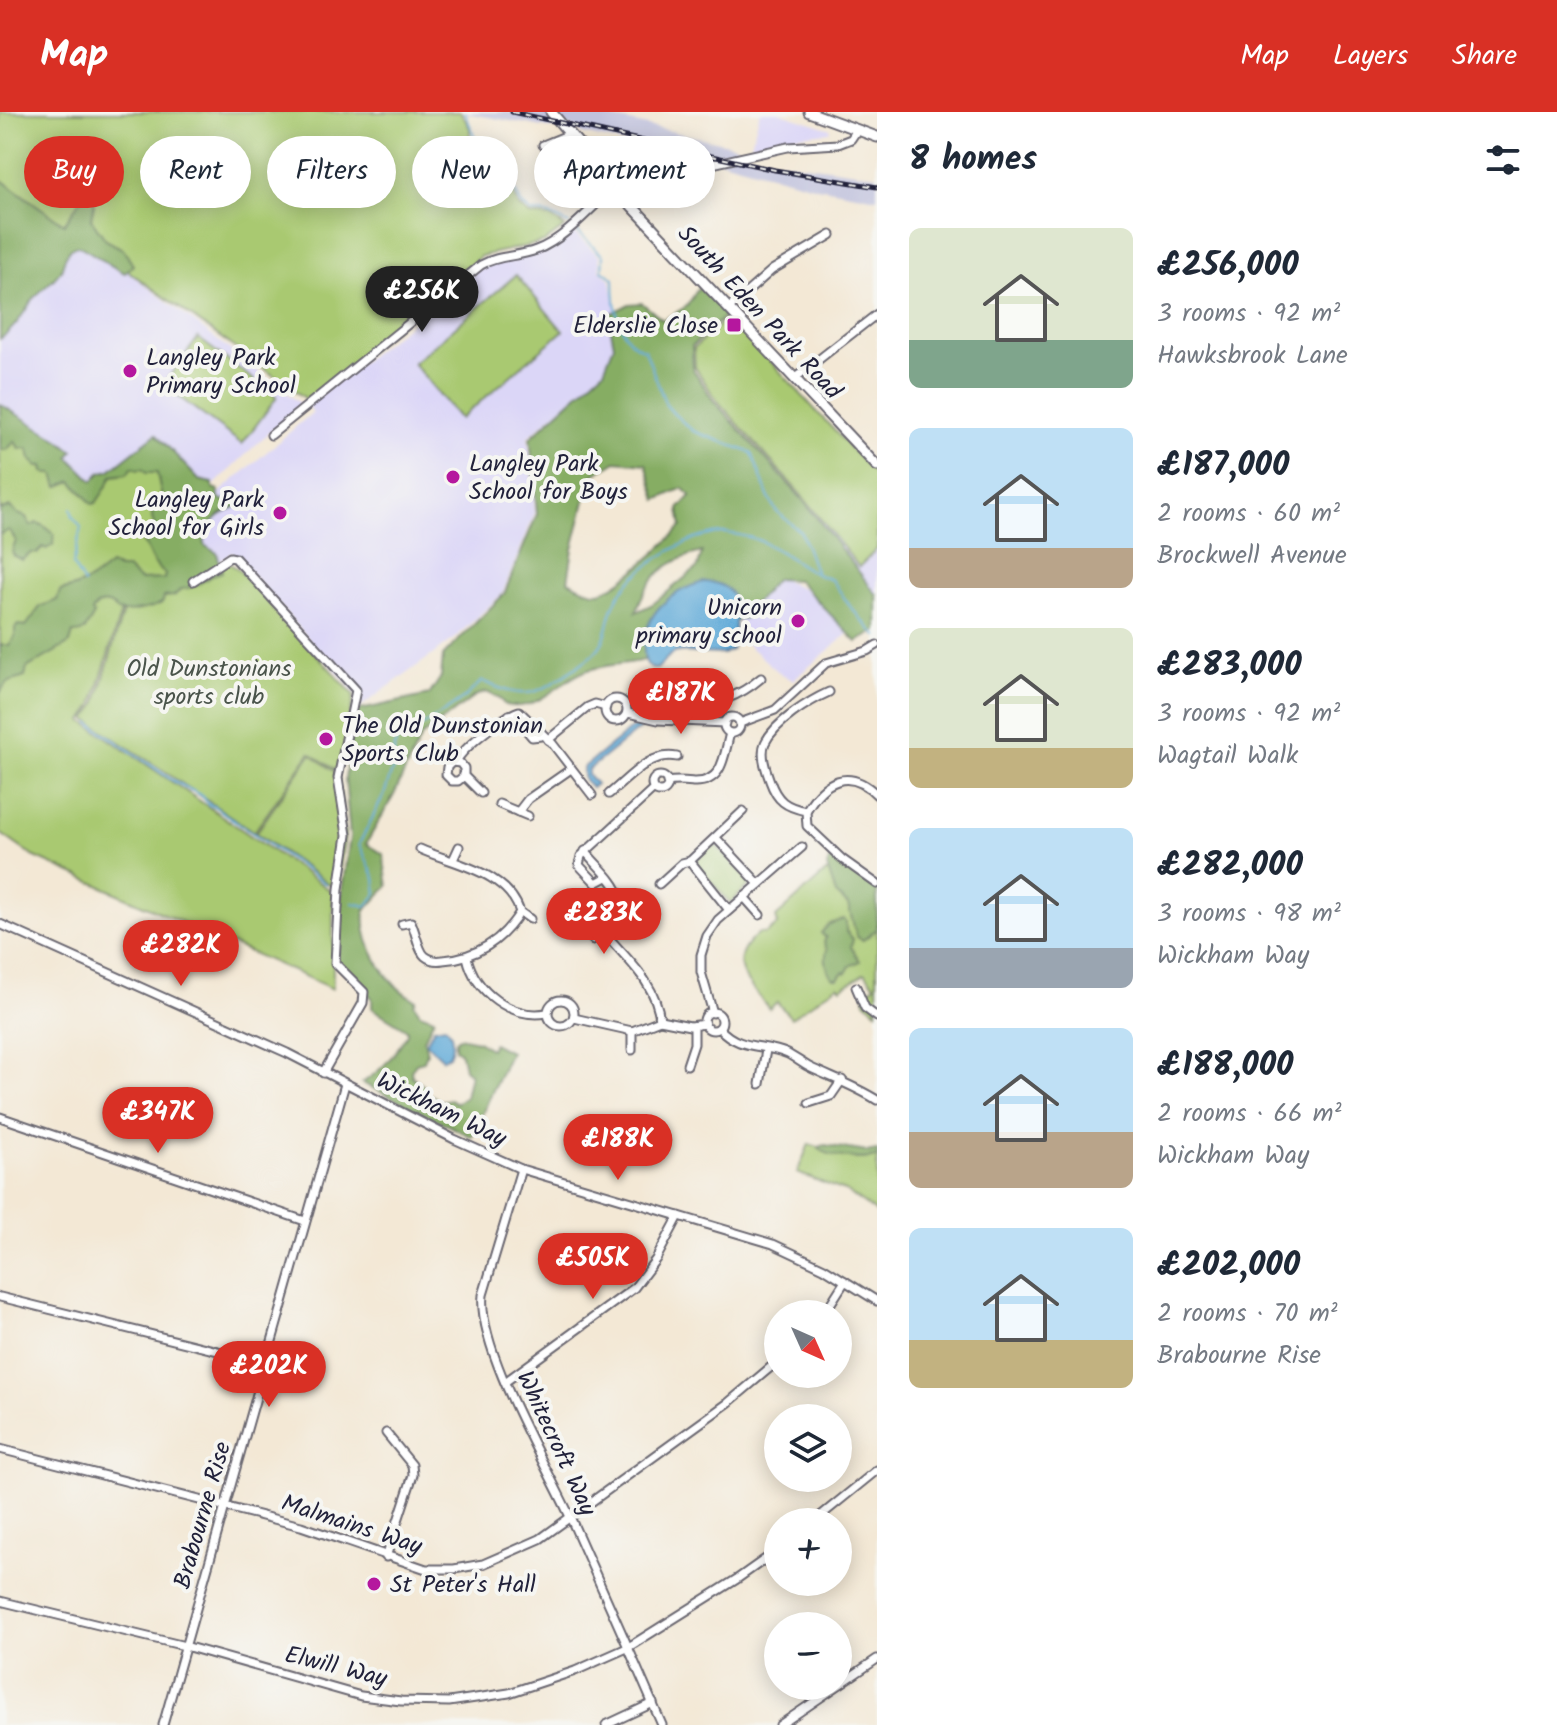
<!DOCTYPE html>
<html lang="en">
<head>
<meta charset="utf-8">
<style>
	body { margin:0; font-family:Kalam,sans-serif; background:#f2f2f3; color:#1f2937; height:100vh; display:flex; flex-direction:column; font-size:30px; white-space:nowrap }
	* { box-sizing:border-box; margin:0 }
	p { font-size:26px; color:#747a83 }
	.icon { flex:none; width:44px; height:44px; fill:none; stroke:currentColor; stroke-width:2; stroke-linecap:round; stroke-linejoin:round }
	.map { position:relative; flex:1; overflow:hidden }
	.panel { display:flex; flex-direction:column; background:#fff; width:680px }
	.panel>* { flex:none }
	.guide { position:absolute; left:24px; top:24px; width:732px; height:72px; display:flex; gap:16px }
	.needle { width:52px; rotate:135deg }
	.buttons { position:absolute; left:764px; top:1188px; display:grid; gap:16px }
	.buttons a { display:grid; place-items:center; width:88px; height:88px; border-radius:50%; background:#fff; box-shadow:0 4px 20px #0003; font-size:40px }
	.price { position:absolute; translate:-50% -68px; padding:0 18px; border-radius:28px; background:#d93025; color:#fff; font-size:26px; line-height:52px; filter:drop-shadow(0 2px 4px #0008) }
	.price::after { content:''; position:absolute; left:50%; top:48px; width:24px; height:18px; margin-left:-12px; background:inherit; clip-path:polygon(0 0,100% 0,50% 100%) }
	.price.selected { background:#222; color:#fff }
	ul { padding:0; list-style:none }
	li { display:flex; align-items:center; gap:24px; height:200px; padding:0 32px }
	li span { display:grid; place-items:center; flex:none; width:224px; height:160px; border-radius:12px; color:#555 }
	li>.icon { margin-inline-start:auto }
	span .icon { width:96px; height:96px; fill:#fffc; stroke-width:1 }
	li b { font-size:34px }
	h2 { display:flex; justify-content:space-between; align-items:center; height:96px; padding:0 32px; font-size:34px }
	.pill { padding:0 28px; border-radius:36px; background:#fff; box-shadow:0 4px 20px #0003; font-size:28px; line-height:72px }
	.pill.selected { background:#d93025; color:#fff }
	header { display:flex; align-items:center; gap:48px; box-sizing:border-box; height:112px; padding:0 40px; background:#d93025; color:#fff }
	header strong { font-size:38px }
	nav { display:flex; gap:44px; margin-inline-start:auto; font-size:28px }
	main { display:flex; flex:1; min-height:0 }
	.map>svg:first-child { display:block }
</style>
</head>
<body>
<header>
<strong>Map</strong>
<nav><a>Map</a><a>Layers</a><a>Share</a></nav>
</header>
<main>
<div class="map">
<svg width="877" height="1613" viewBox="0 0 877 1613">
	<rect width="100%" height="100%" fill="#f6f6f2"/>
	<filter id="ink" filterUnits="userSpaceOnUse"><feTurbulence type="fractalNoise" baseFrequency=".0125" numOctaves="2"/><feDisplacementMap in="SourceGraphic" scale="16" xChannelSelector="R" yChannelSelector="G"/><feConvolveMatrix kernelMatrix="1 2 1 2 8 2 1 2 1" color-interpolation-filters="sRGB"/></filter>
	<filter id="wash" filterUnits="userSpaceOnUse"><feTurbulence type="fractalNoise" baseFrequency=".006" numOctaves="4" result="noise"/><feDisplacementMap in="SourceGraphic" scale="32" xChannelSelector="R" yChannelSelector="G"/><feGaussianBlur stdDeviation="1.8" result="paint"/><feColorMatrix in="noise" values="0 0 0 0 0 0 0 0 0 0 0 0 0 0 0 0 0 1.4 0 .05"/><feComposite in="paint" operator="in"/></filter>
	<g filter="url(#wash)">
		<rect width="100%" height="100%" fill="#f3e8d5"/>
		<g fill="#dbd6f7">
			<path d="M760,0H778L831,17L830,20L789,24L758,34L751,32Z"/>
			<path d="M572,119L599,144L600,158L611,169L619,222L630,235L528,325L535,401L502,482L454,527L355,599L359,585L233,440L200,461L189,407L313,300L307,293L482,155L490,151L536,141L552,134Z"/>
			<path d="M78,122L304,294L267,322L205,382L93,374L0,299V225Z"/>
			<path d="M862,349L877,365V486L850,520L793,568L782,563L737,524L740,494L779,466L802,476L814,486L843,458L801,397Z"/>
		</g>
		<path fill="#c1c2dd" d="M461,0H585L737,34V41L771,48L877,63V86L817,75L718,48L709,50L582,22L577,16L551,10L554,17Z"/>
		<g fill="#a9c971" stroke="#667656" stroke-width="2">
			<path d="M0,0H461L470,16V26L484,55L510,71L519,95L530,103L550,105L565,115L545,130L481,144L309,289L0,67Z"/>
			<path d="M516,163L563,219L460,307L413,251Z"/>
			<path d="M729,204L877,365V437L859,455L803,385L715,286L695,255L694,236Z"/>
			<path d="M198,226L277,285L242,332L163,273Z"/>
			<path d="M0,299L93,374L154,326L194,462L97,483L0,559Z"/>
			<path d="M228,451L237,456L354,583L339,660L310,641L254,720L86,607L96,593L128,482Z"/>
			<path d="M126,483L93,593L83,609L333,780V877L33,744L0,721V565L79,498Z"/>
			<path d="M311,642L338,662L345,724L336,777L256,721Z"/>
			<path d="M714,731L752,771L730,791L694,750Z"/>
			<path d="M835,759L877,805V899L865,889V881L875,873L865,861L841,876L838,873L791,906L777,890L769,897C746,867 723,851 759,821L765,822L778,812L776,805L826,760Z"/>
			<path d="M608,771L616,782L618,796L603,815L583,792Z"/>
			<path d="M809,1032L856,1047L877,1045V1101L847,1080L797,1061Z"/>
		</g>
		<g fill="#86ad63" stroke="#54684f" stroke-width="2" fill-rule="evenodd">
			<path d="M0,67L64,112L84,83L89,82C99,90 92,96 91,107L106,128L123,137L133,153L125,161C116,158 83,134 78,134C65,135 65,149 61,158C54,170 39,178 31,190C22,204 14,217 0,227Z"/>
			<path d="M699,175L726,203L692,234L693,257L713,288L802,387L877,483V519L857,530L797,468L776,467L756,490L746,496L747,502L745,506L646,533L645,548C624,553 602,552 583,560C557,571 537,601 505,593L498,585L486,580L475,584L421,625L394,683L366,732L383,742L388,774L365,799C361,832 387,874 416,888L414,892L420,901L434,906L424,928L427,941L424,949L416,951L411,959L412,964L425,975V979L441,989L450,987L456,991L465,985L470,962L464,957L461,942L455,936V928L459,925L478,929L490,937L493,931L510,940L472,1025L362,971C384,957 394,943 407,922V918L372,896V886L337,850L342,777L350,725L345,666L355,599L429,583L441,565L443,544L504,482L537,402L530,326L604,258L614,233L608,203L629,192L642,191L663,208L687,194ZM616,349L646,352L657,388L683,376L691,384L679,397L682,414C669,429 615,480 598,480C589,481 577,473 568,469L573,437L591,365ZM702,440L698,455L653,492L636,500C647,465 667,448 702,440Z"/>
			<path d="M0,292L59,328L73,339L69,345L93,369L100,361L110,358L156,322L199,368L213,371V376L218,378L219,387L226,389L236,385L240,390C234,399 226,398 219,404C214,408 212,413 206,417L204,433L217,441L222,460C207,463 196,478 181,477L174,484L164,485L163,490C156,496 127,502 117,499C110,489 99,489 92,499L94,503C87,514 87,521 73,521L70,531L27,556L25,565L6,571L0,581V533H9L15,524V516L18,513L26,514L40,495L57,488L60,479C85,473 90,469 110,453L119,457H127L140,468L164,467L165,462C146,447 152,440 140,427L142,421L155,416L152,406L153,392L162,386L157,361H146L142,357L138,358L132,355L127,362L112,364C108,374 102,382 96,391L92,392L72,369L58,375L54,362H49L44,360L43,354H37L31,347L28,336L19,337L15,329L7,338H0Z"/>
			<path d="M10,395L18,402L26,405L31,414L37,411C43,413 50,418 54,422L53,433L46,437L43,435L38,441H31L22,448L14,444L12,439L16,429L9,418L0,423V398Z"/>
			<path d="M830,747L877,778V817L863,828L857,825L848,793L836,782L827,755Z"/>
			<path d="M844,807L846,810V819L853,827L851,835L860,849L850,854L846,861L843,860L838,866H833C827,860 824,847 827,838L824,830L826,826L821,821L829,812Z"/>
			<path d="M825,1033L867,1040L877,1038V1045C862,1049 832,1046 819,1037V1035Z"/>
		</g>
		<g fill="#60aad8" stroke="#41668a" stroke-width="2">
			<path d="M703,470C745,469 736,508 732,537L723,542L677,540L670,543L657,557H652C644,551 644,545 644,535C645,500 671,479 703,470Z"/>
			<path d="M645,592L648,597L644,613L588,658V663L596,672L591,676L583,665V656L637,612Z"/>
			<path d="M445,914C454,920 453,935 449,944L443,947L426,931L434,916Z"/>
		</g>
		<g fill="none" stroke-linecap="round" stroke-linejoin="round">
			<g stroke="#60aad8" stroke-width="2">
				<path d="M465,0L484,49L511,68L521,92L531,100L548,102L569,112"/>
				<path d="M574,116L603,144L602,158L614,167C614,194 617,228 645,238L666,293L674,302L693,319L752,341L768,384L776,399L801,420L816,462L832,468L852,497L877,524"/>
				<path d="M71,396L73,405L81,415L73,453L84,472"/>
				<path d="M90,611L172,668L202,684L208,692L215,695L326,772"/>
				<path d="M353,791L367,794L377,781L375,766L359,732L384,683L393,656L394,635L398,627L429,610L464,586L482,569C525,588 534,585 572,558C583,550 597,542 603,529C610,514 609,498 619,483C639,454 686,424 721,421C730,420 743,424 752,426C771,431 797,452 816,462"/>
			</g>
		</g>
	</g>
	<g filter="url(#ink)">
		<g fill="none" stroke-linecap="round" stroke-linejoin="round">
			<g stroke="#6b6771" stroke-width="11">
				<g id="minor">
					<path d="M543,33L570,22"/>
					<path d="M623,84L643,70L663,63L788,35L838,32L851,27L857,18"/>
					<path d="M729,196L772,158L831,123"/>
					<path d="M795,266L877,202"/>
					<path d="M271,323L481,153C498,143 518,145 536,138C564,128 593,94 615,74"/>
					<path d="M193,469L230,445L235,446L356,578L338,666L347,723L339,777L335,851L364,880L363,891L323,961"/>
					<path d="M829,580C809,589 775,610 765,631C760,642 766,658 770,669C777,689 786,695 806,699L807,714L842,747L877,772"/>
					<circle cx="616" cy="598" r="11"/>
					<path d="M659,591C697,598 732,591 761,566"/>
					<path d="M628,601L658,608L725,611"/>
					<path d="M509,603L516,606L532,625L541,624"/>
					<circle cx="732" cy="613" r="8"/>
					<path d="M740,611L775,598L826,551L867,539L877,533"/>
					<path d="M548,628L588,595L595,592L606,595"/>
					<path d="M456,650C463,635 504,604 519,599L552,631L592,683"/>
					<path d="M464,664L458,669H452L446,663L447,655L452,650L460,651L464,656V664L481,681"/>
					<circle cx="660" cy="672" r="8"/>
					<path d="M667,670C677,668 684,669 694,670C724,671 724,642 730,621"/>
					<path d="M609,682C629,666 650,639 677,645"/>
					<path d="M499,692L528,704"/>
					<path d="M806,699C824,668 849,655 877,683"/>
					<path d="M518,700L528,687L571,657"/>
					<path d="M716,726L759,772"/>
					<path d="M585,739C609,768 640,786 603,819C627,848 656,870 660,908"/>
					<path d="M453,748L459,735"/>
					<path d="M607,765L596,771L579,753L581,744L654,677"/>
					<path d="M659,772L682,751L690,749"/>
					<path d="M744,785L760,803"/>
					<path d="M622,791L635,790"/>
					<path d="M729,798L690,749L743,699"/>
					<path d="M520,800L530,807"/>
					<path d="M0,812L287,941L454,1027L521,1057L773,1132L824,1156L877,1189"/>
					<path d="M402,812L411,810C416,820 418,838 425,844C431,849 437,849 443,848C476,846 503,828 520,800C507,759 453,752 420,737"/>
					<path d="M593,828L603,819"/>
					<path d="M467,845C475,880 511,907 547,901"/>
					<path d="M856,875L865,896L877,905"/>
					<circle cx="561" cy="901" r="13"/>
					<circle cx="713" cy="909" r="9"/>
					<path d="M713,901L701,860V843L707,824L718,808L802,735"/>
					<path d="M574,906L632,919L660,908L690,914L705,912"/>
					<path d="M719,916C740,939 763,931 788,942C795,946 802,951 809,955C832,966 855,974 877,988"/>
					<path d="M632,919V938"/>
					<path d="M687,953L694,932V914"/>
					<path d="M760,972L766,938"/>
					<path d="M809,991L831,984L842,968"/>
					<path d="M0,1005L305,1109"/>
					<path d="M521,1057L483,1183C477,1237 547,1354 571,1407C602,1476 632,1544 662,1613"/>
					<path d="M0,1185L266,1251"/>
					<path d="M824,1202L845,1169"/>
					<path d="M505,1270L634,1176L656,1147L679,1104"/>
					<path d="M0,1337L301,1414L426,1457H454L483,1452L540,1427L728,1291L778,1249"/>
					<path d="M813,1410L877,1358"/>
					<path d="M386,1445L413,1363L412,1353L386,1321"/>
					<path d="M0,1489L185,1534L361,1584L401,1589L449,1590L509,1581L575,1559L627,1536L737,1467L778,1438"/>
					<path d="M163,1613L345,972"/>
					<path d="M606,1613L653,1591"/>
					<path d="M780,1613L877,1547"/>
				</g>
			</g>
			<g stroke="#6b6771" stroke-width="13">
				<g id="major">
					<path d="M551,0L633,95L877,354"/>
					<path d="M809,0L877,25"/>
				</g>
			</g>
			<use href="#minor" stroke="#fff" stroke-width="7"/>
			<use href="#major" stroke="#fff" stroke-width="9"/>
			<g stroke="#22223b" stroke-width="5">
				<path id="rail" d="M512,0L775,58L877,75"/>
			</g>
			<use href="#rail" stroke="#f6f6f2" stroke-width="2" stroke-dasharray="6" stroke-linecap="butt"/>
		</g>
	</g>
	<g fill="#b5179e" stroke="#f6f6f2" stroke-width="3">
		<rect x="726" y="205" width="16" height="16" rx="4"/>
		<circle cx="130" cy="259" r="8"/>
		<circle cx="453" cy="365" r="8"/>
		<circle cx="280" cy="401" r="8"/>
		<circle cx="798" cy="509" r="8"/>
		<circle cx="326" cy="627" r="8"/>
		<circle cx="374" cy="1472" r="8"/>
	</g>
	<g text-anchor="middle" stroke-width="8" stroke-linejoin="round" paint-order="stroke">
		<g font-size="24" fill="#22223b" stroke="#f6f6f2">
			<text transform="translate(760 200) rotate(47)" y="8">South Eden Park Road</text>
			<text transform="translate(442 997) rotate(26)" y="8">Wickham Way</text>
			<text transform="translate(557 1331) rotate(65)" y="8">Whitecroft Way</text>
			<text transform="translate(202 1403) rotate(-74)" y="8">Brabourne Rise</text>
			<text transform="translate(352 1412) rotate(18)" y="8">Malmains Way</text>
			<text transform="translate(336 1554) rotate(14)" y="8">Elwill Way</text>
		</g>
		<g font-size="24" fill="#22223b" stroke="#f6f6f2" text-anchor="start">
			<text x="718" y="221" text-anchor="end">Elderslie Close</text>
			<text x="146" y="253">Langley Park<tspan x="146" dy="28">Primary School</tspan></text>
			<text x="469" y="359">Langley Park<tspan x="469" dy="28">School for Boys</tspan></text>
			<text x="264" y="395" text-anchor="end">Langley Park<tspan x="264" dy="28">School for Girls</tspan></text>
			<text x="782" y="503" text-anchor="end">Unicorn<tspan x="782" dy="28">primary school</tspan></text>
			<text x="342" y="621">The Old Dunstonian<tspan x="342" dy="28">Sports Club</tspan></text>
			<text x="390" y="1480">St Peter's Hall</text>
		</g>
		<g font-size="24" fill="#4a544b" stroke="#f6f6f2">
			<text x="209" y="564">Old Dunstonians<tspan x="209" dy="28">sports club</tspan></text>
		</g>
	</g>
</svg>
<div class="buttons">
<a><svg class="needle" viewBox="-14 -14 28 28"><path d="M0-13l5 13h-10z" fill="#e53935"/><path d="M0 13l5-13h-10z" fill="#747a83"/></svg></a>
<a><svg class="icon" aria-label="layers" viewBox="0 0 24 24"><path d="M12 4l9 5-9 5-9-5zM3 14l9 5 9-5"/></svg></a>
<a>+</a>
<a>−</a>
</div>
<b class="price selected" style="left:422px;top:222px">£256K</b>
<b class="price" style="left:681px;top:624px">£187K</b>
<b class="price" style="left:604px;top:844px">£283K</b>
<b class="price" style="left:181px;top:876px">£282K</b>
<b class="price" style="left:158px;top:1043px">£347K</b>
<b class="price" style="left:618px;top:1070px">£188K</b>
<b class="price" style="left:593px;top:1189px">£505K</b>
<b class="price" style="left:269px;top:1297px">£202K</b>
<div class="guide">
<a class="pill selected">Buy</a>
<a class="pill">Rent</a>
<a class="pill">Filters</a>
<a class="pill">New</a>
<a class="pill">Apartment</a>
</div>
</div>
<section class="panel">
<h2>8 homes<svg class="icon" aria-label="filters" viewBox="0 0 24 24"><path d="M4 7h16M4 17h16"/><circle cx="9" cy="7" r="2"/><circle cx="15" cy="17" r="2"/></svg></h2>
<ul>
<li><span style="background:linear-gradient(#dfe7d0 70%,#7fa58c 0)"><svg class="icon" aria-label="home" viewBox="0 0 24 24"><path d="M3 11l9-7 9 7M6 9v11h12V9"/></svg></span><div><b>£256,000</b><p>3 rooms · 92 m²</p><p>Hawksbrook Lane</p></div></li>
<li><span style="background:linear-gradient(#bfe0f5 75%,#b9a48a 0)"><svg class="icon" aria-label="home" viewBox="0 0 24 24"><path d="M3 11l9-7 9 7M6 9v11h12V9"/></svg></span><div><b>£187,000</b><p>2 rooms · 60 m²</p><p>Brockwell Avenue</p></div></li>
<li><span style="background:linear-gradient(#dfe7d0 75%,#c2b280 0)"><svg class="icon" aria-label="home" viewBox="0 0 24 24"><path d="M3 11l9-7 9 7M6 9v11h12V9"/></svg></span><div><b>£283,000</b><p>3 rooms · 92 m²</p><p>Wagtail Walk</p></div></li>
<li><span style="background:linear-gradient(#bfe0f5 75%,#9aa5b1 0)"><svg class="icon" aria-label="home" viewBox="0 0 24 24"><path d="M3 11l9-7 9 7M6 9v11h12V9"/></svg></span><div><b>£282,000</b><p>3 rooms · 98 m²</p><p>Wickham Way</p></div></li>
<li><span style="background:linear-gradient(#bfe0f5 65%,#b9a48a 0)"><svg class="icon" aria-label="home" viewBox="0 0 24 24"><path d="M3 11l9-7 9 7M6 9v11h12V9"/></svg></span><div><b>£188,000</b><p>2 rooms · 66 m²</p><p>Wickham Way</p></div></li>
<li><span style="background:linear-gradient(#bfe0f5 70%,#c2b280 0)"><svg class="icon" aria-label="home" viewBox="0 0 24 24"><path d="M3 11l9-7 9 7M6 9v11h12V9"/></svg></span><div><b>£202,000</b><p>2 rooms · 70 m²</p><p>Brabourne Rise</p></div></li>
</ul>
</section>
</main>
</body>
</html>
